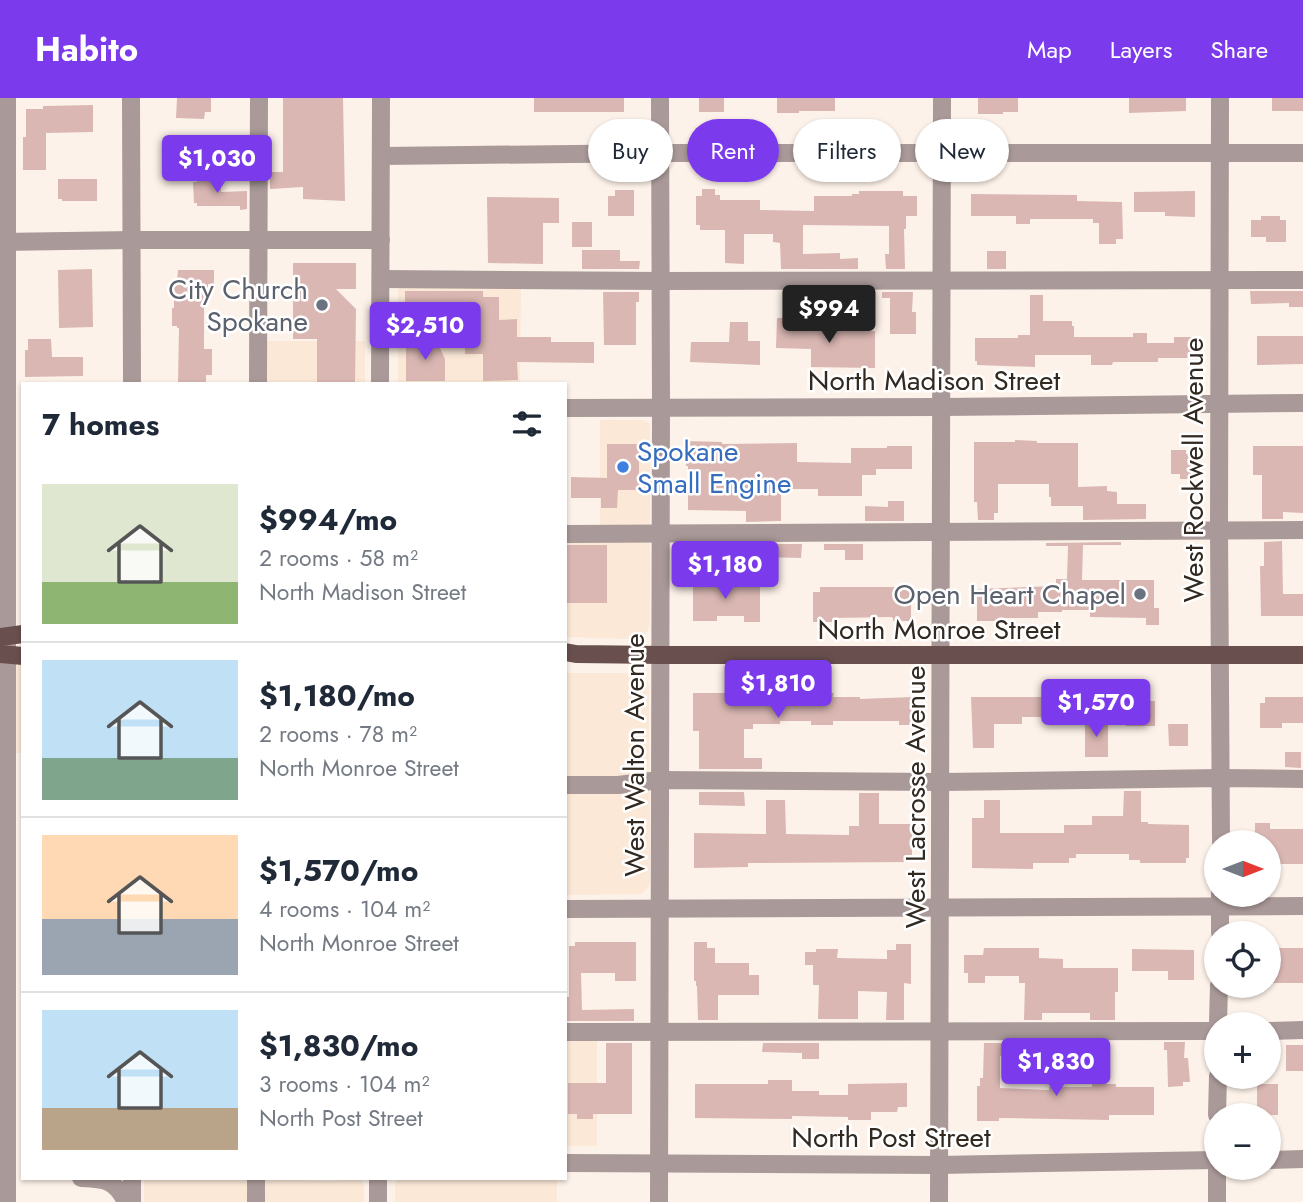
<!DOCTYPE html>
<html lang="en">
<head>
<meta charset="utf-8">
<style>
	body { margin:0; font-family:Jost,sans-serif; background:#f2f2f3; color:#1f2937; height:100vh; display:flex; flex-direction:column; font-size:26px; white-space:nowrap }
	* { box-sizing:border-box; margin:0 }
	p { font-size:23px; color:#747a83 }
	.icon { flex:none; width:38px; height:38px; fill:none; stroke:currentColor; stroke-width:2; stroke-linecap:round; stroke-linejoin:round }
	.map { position:relative; flex:1; overflow:hidden }
	.panel { position:absolute; left:21px; top:284px; width:546px; height:798px; display:flex; flex-direction:column; background:#fff; border-radius:0px; box-shadow:0 2px 5px #0004 }
	.panel>* { flex:none }
	.guide { position:absolute; left:588px; top:21px; width:609px; height:63px; display:flex; gap:14px }
	.needle { width:46px; rotate:90deg }
	.controls { position:absolute; left:1204px; top:732px; display:grid; gap:14px }
	.controls a { display:grid; place-items:center; width:77px; height:77px; border-radius:50%; background:#fff; box-shadow:0 2px 5px #0004; font-size:35px }
	.price { position:absolute; translate:-50% -60px; padding:0 16px; border-radius:7px; background:#7c3aed; color:#fff; font-size:23px; line-height:46px; filter:drop-shadow(0 2px 4px #0008) }
	.price::after { content:''; position:absolute; left:50%; top:42px; width:21px; height:16px; margin-left:-10px; background:inherit; clip-path:polygon(0 0,100% 0,50% 100%) }
	.price.active { background:#222; color:#fff }
	ul { padding:0; list-style:none }
	li { display:flex; align-items:center; gap:21px; height:175px; padding:0 21px }
	li+li { border-top:2px solid #e0e1e3 }
	li span { display:grid; place-items:center; flex:none; width:196px; height:140px; border-radius:0px; color:#555 }
	li>.icon { margin-inline-start:auto }
	span .icon { width:84px; height:84px; fill:#fffc; stroke-width:1 }
	li b { font-size:30px }
	h2 { display:flex; justify-content:space-between; align-items:center; height:84px; padding:0 21px; font-size:30px }
	.chip { padding:0 24px; border-radius:32px; background:#fff; box-shadow:0 2px 5px #0004; font-size:24px; line-height:63px }
	.chip.active { background:#7c3aed; color:#fff }
	header { display:flex; align-items:center; gap:42px; box-sizing:border-box; height:98px; padding:0 35px; background:#7c3aed; color:#fff }
	header strong { font-size:33px }
	nav { display:flex; gap:38px; margin-inline-start:auto; font-size:24px }
	.map>svg:first-child { display:block }
</style>
</head>
<body>
<header>
<strong>Habito</strong>
<nav><a>Map</a><a>Layers</a><a>Share</a></nav>
</header>
<div class="map">
<svg width="1303" height="1104" viewBox="0 0 1303 1104">
	<rect width="100%" height="100%" fill="#fdf2e9"/>
	<g fill="#fbe8d7">
		<path d="M398,176H521L520,285H398Z"/>
		<path d="M255,243H365V285H254Z"/>
		<path d="M600,322H643L649,325L650,330V524L648,532L644,537L634,541L565,539V427H600Z"/>
		<rect x="0" y="566" width="23" height="89"/>
		<path d="M565,575H636L642,577L648,584L649,589L650,784L648,790L641,796L565,797Z"/>
		<rect x="565" y="938" width="32" height="110"/>
		<path d="M144,1080H229L335,1083L345,1080H361L364,1087V1104H144Z"/>
		<path d="M398,1080H557V1104H395V1087Z"/>
	</g>
	<g fill="#dab7b3">
		<path d="M177,0H211V14H205L204,21L176,20Z"/>
		<path d="M283,0H343L345,103L303,101V89L270,91V74H283Z"/>
		<rect x="534" y="0" width="90" height="14"/>
		<rect x="699" y="0" width="25" height="14"/>
		<path d="M777,0H835V13H799V15H777Z"/>
		<path d="M978,0H1018V14H1003V16H978Z"/>
		<path d="M1129,0H1186V13L1129,15Z"/>
		<rect x="1272" y="0" width="31" height="13"/>
		<path d="M93,7V34L46,35V72H23V39H26V11H43V8Z"/>
		<path d="M247,44V66L215,67L214,45Z"/>
		<path d="M197,80H221V94L247,93V111L240,112V108H197V105H194L193,84H197Z"/>
		<path d="M58,81H97V103H62V101H58Z"/>
		<path d="M702,91H715V97H720V102H760V112L814,113V98H852V96H859V93H903V98H917V118H906V131H904L905,171H886L885,156H889V128L803,127V156L840,155V161L858,160V171H781L780,145L773,144V136H744V166L725,165V132H700V127H696V98H702Z"/>
		<path d="M615,92H634V118H608V98H615Z"/>
		<path d="M1195,93V119L1165,118V114H1134V94Z"/>
		<path d="M971,96L1077,97V103L1122,104L1123,141H1116V146H1099V125H1093V121H1030V126H1016V118H971Z"/>
		<path d="M487,99L559,100V125H543V166L488,165Z"/>
		<path d="M1261,118H1280V122H1286V144H1266V139H1251V122H1261Z"/>
		<rect x="572" y="124" width="20" height="25"/>
		<path d="M582,152H620V163H640L639,171H582Z"/>
		<rect x="987" y="153" width="19" height="18"/>
		<path d="M293,165H356V191H336L356,211L355,285H317V241H293Z"/>
		<path d="M92,171L93,229L59,230L58,172Z"/>
		<path d="M178,172H214V186H208V197H204V251H212V277H206V285H178L179,230H177V228H172V210H174V183H177Z"/>
		<path d="M405,193H483V199H499V222L517,221V239H551V244H594V265L517,264L518,282L483,283V256H465L464,208L405,209Z"/>
		<path d="M1250,193H1303V209H1289V205L1251,206Z"/>
		<path d="M603,194H639V204H636V247H604Z"/>
		<path d="M882,194H913L912,214H916V236H890V200H882Z"/>
		<path d="M1030,197H1043V223H1072V228H1074V239H1133V235H1147V245H1174V239H1194V258H1188V260H1158V264H1113L1112,267H1091V257H1035V269L977,267V263H975V240H1018V237H1030Z"/>
		<path d="M777,220H795V232L875,233V270L811,269V251L776,250Z"/>
		<path d="M730,224H748V243H760V267L690,264L691,244H729Z"/>
		<path d="M1257,238H1303V266L1257,267Z"/>
		<path d="M28,241H51L52,259H83V278L25,279V252H28Z"/>
		<path d="M406,244H437L445,261V283H406Z"/>
		<path d="M1015,342L1037,343V345H1078V389L1107,388V393L1117,394V406H1146V421L1083,422V408H1051V399H1049V386H998V415H994V422H978L977,404H974V344H1015Z"/>
		<path d="M686,343L722,344V346L797,345V364L851,365V350H887V348H912V371H876V377H862V398H818V391H781V423L746,424V413L688,412V368H686Z"/>
		<path d="M607,346H639V392H618L617,410H601V400H571V379L607,380Z"/>
		<path d="M1253,348H1303V415L1283,414V421H1262V377H1253Z"/>
		<path d="M1171,352H1186V356H1196V381H1180V376H1171Z"/>
		<path d="M888,403H904V423H865V408L888,409Z"/>
		<path d="M1282,443L1283,496H1303V518H1261L1260,468H1264V444Z"/>
		<path d="M1121,444V447H1083L1082,482H1154V510H1159V527H1146V520L1090,519V512H1062V514H1038V520H998V523H977V491L1056,488V481H1067L1068,448H1046V445Z"/>
		<path d="M746,446H802L801,460L763,459V452L746,451Z"/>
		<path d="M824,446H863V462H845V452H824Z"/>
		<rect x="565" y="447" width="42" height="58"/>
		<path d="M693,482H717V485H752V489H760V524H744V518H717V523H693Z"/>
		<path d="M820,489H911V523H893V520L891,519L834,520V524H813V494H820Z"/>
		<path d="M729,593H744V600H779V596H811V594L834,595L833,599H860V601L913,599V627H899V623H833V627H811V623H780V626H753V631H744V660H762V671H699V633H693V595H729Z"/>
		<path d="M971,599H1072V625H1058V621H1052V619H1022V626H994V650H973Z"/>
		<path d="M1265,599H1303V625H1282V630H1260V605H1265Z"/>
		<path d="M1138,603H1155V628H1126V606H1138Z"/>
		<rect x="1085" y="623" width="23" height="36"/>
		<path d="M1168,626H1188V648H1169Z"/>
		<path d="M1285,654H1301V670L1285,669Z"/>
		<path d="M1124,693H1141V724H1148V726L1189,727V760H1186V765H1140V762H1129V756H1076V760H1069V765H1033V771L972,770V720H984V702H1000V735H1064V727H1092V718H1123Z"/>
		<path d="M699,694H744L745,708L699,707Z"/>
		<path d="M859,695H879V726H912V764L748,765V769L694,770V735L766,736V702H785L786,736L849,737V728H859Z"/>
		<path d="M1255,725H1270V731H1303V766H1269V744H1255Z"/>
		<path d="M575,844H636V883H615V875H581L582,912L634,911V923H566L565,899H569V848H575Z"/>
		<path d="M694,844H707V850H715V865H749V877H759V897H718V922H698L697,888H696V883H694Z"/>
		<path d="M896,846H911V886L904,885V922H886L887,894L858,893V921H818L819,887H813V867H805V854H816V851H838L837,860L887,861V852H896Z"/>
		<path d="M984,850H1039V860L1063,861V870H1118V894H1115V922H1090V915H1042V922H1024L1025,885H1019V878H985V885H968V875H964V857H983Z"/>
		<rect x="1269" y="850" width="34" height="35"/>
		<path d="M1132,851L1194,852V882H1168V873H1132Z"/>
		<path d="M1164,944H1185L1184,960H1188L1190,984H1183V988L1168,989L1167,952H1164Z"/>
		<path d="M606,945H632V1016H593V1021H577V1016H568V985H606Z"/>
		<path d="M763,945H819V961H802V955L762,954Z"/>
		<path d="M984,945H1003V958H1000V990L1049,992V989H1092V981H1106V986H1116V989H1154V1017H1109V1022L999,1020V1023H977V988H980V980H983Z"/>
		<rect x="1286" y="947" width="17" height="26"/>
		<path d="M768,982H792V993H819V997H848V986L907,985V1009H898L897,1014H871V1022H848V1019L792,1018V1021L695,1020V986H768Z"/>
		<rect x="1257" y="986" width="21" height="31"/>
	</g>
	<g fill="none" stroke-linecap="round" stroke-linejoin="round">
		<g stroke="#a99998" stroke-width="18">
			<path d="M131,0L132,285"/>
			<path d="M1220,0L1219,432L1221,744"/>
			<path d="M382,58L661,55H1303"/>
			<path d="M0,144L132,142H381"/>
			<path d="M381,181L661,183L1303,182"/>
			<path d="M258,285L259,0"/>
			<path d="M380,285L381,0"/>
			<path d="M565,310L941,309L1303,305"/>
			<path d="M565,436L1303,432"/>
			<path d="M565,687H618L660,682L941,684L1221,680L1303,681"/>
			<path d="M565,811L1303,808"/>
			<path d="M1220,835V796"/>
			<path d="M1218,926L1219,887"/>
			<path d="M1269,933L1303,932"/>
			<path d="M565,934L1216,933"/>
			<path d="M1217,1017L1218,978"/>
			<path d="M1269,1062L1303,1061"/>
			<path d="M565,1065L939,1067L1216,1062"/>
			<path d="M1217,1069V1104"/>
			<path d="M81,1080C104,1081 115,1081 126,1104"/>
			<path d="M132,1080V1104"/>
			<path d="M256,1080V1104"/>
			<path d="M7,1104V0"/>
			<path d="M378,1104V1080"/>
			<path d="M659,1104L661,310L660,0"/>
			<path d="M939,1104L942,0"/>
		</g>
		<g stroke="#69504f" stroke-width="18">
			<path d="M0,539L23,536"/>
			<path d="M565,554L576,556L661,557H1303"/>
			<path d="M0,556L23,558"/>
		</g>
	</g>
	<g fill="#6b7280" stroke="#fff" stroke-width="2.5">
		<circle cx="322" cy="207" r="7"/>
		<circle cx="1140" cy="496" r="7"/>
	</g>
	<circle fill="#3f7fe0" stroke="#fff" stroke-width="2.5" cx="623" cy="369" r="7"/>
	<g text-anchor="middle" stroke-width="5" stroke-linejoin="round" paint-order="stroke">
		<g font-size="28" fill="#5b616d" stroke="#fff" text-anchor="end">
			<text x="308" y="201">City Church<tspan x="308" dy="32">Spokane</tspan></text>
			<text x="1126" y="506">Open Heart Chapel</text>
		</g>
		<g font-size="28" fill="#322920" stroke="#fff">
			<text x="934" y="292">North Madison Street</text>
			<text transform="translate(1193 372) rotate(-90)" y="10">West Rockwell Avenue</text>
			<text x="939" y="541">North Monroe Street</text>
			<text transform="translate(634 657) rotate(-90)" y="10">West Walton Avenue</text>
			<text transform="translate(915 699) rotate(-90)" y="10">West Lacrosse Avenue</text>
			<text x="891" y="1049">North Post Street</text>
		</g>
		<g font-size="28" fill="#366cbe" stroke="#fff" text-anchor="start">
			<text x="637" y="363">Spokane<tspan x="637" dy="32">Small Engine</tspan></text>
		</g>
	</g>
</svg>
<div class="controls">
<a><svg class="needle" viewBox="-14 -14 28 28"><path d="M0-13l5 13h-10z" fill="#e53935"/><path d="M0 13l5-13h-10z" fill="#747a83"/></svg></a>
<a><svg class="icon" aria-label="locate" viewBox="0 0 24 24"><circle cx="12" cy="12" r="6"/><path d="M12 2v4M12 18v4M2 12h4M18 12h4"/></svg></a>
<a>+</a>
<a>−</a>
</div>
<b class="price" style="left:217px;top:97px">$1,030</b>
<b class="price active" style="left:829px;top:247px">$994</b>
<b class="price" style="left:425px;top:264px">$2,510</b>
<b class="price" style="left:725px;top:503px">$1,180</b>
<b class="price" style="left:778px;top:622px">$1,810</b>
<b class="price" style="left:1096px;top:641px">$1,570</b>
<b class="price" style="left:1056px;top:1000px">$1,830</b>
<div class="guide">
<a class="chip">Buy</a>
<a class="chip active">Rent</a>
<a class="chip">Filters</a>
<a class="chip">New</a>
</div>
<section class="panel">
<h2>7 homes<svg class="icon" aria-label="filters" viewBox="0 0 24 24"><path d="M4 7h16M4 17h16"/><circle cx="9" cy="7" r="2"/><circle cx="15" cy="17" r="2"/></svg></h2>
<ul>
<li><span style="background:linear-gradient(#dfe7d0 70%,#8fb573 0)"><svg class="icon" aria-label="home" viewBox="0 0 24 24"><path d="M3 11l9-7 9 7M6 9v11h12V9"/></svg></span><div><b>$994/mo</b><p>2 rooms · 58 m²</p><p>North Madison Street</p></div></li>
<li><span style="background:linear-gradient(#bfe0f5 70%,#7fa58c 0)"><svg class="icon" aria-label="home" viewBox="0 0 24 24"><path d="M3 11l9-7 9 7M6 9v11h12V9"/></svg></span><div><b>$1,180/mo</b><p>2 rooms · 78 m²</p><p>North Monroe Street</p></div></li>
<li><span style="background:linear-gradient(#ffd9b3 60%,#9aa5b1 0)"><svg class="icon" aria-label="home" viewBox="0 0 24 24"><path d="M3 11l9-7 9 7M6 9v11h12V9"/></svg></span><div><b>$1,570/mo</b><p>4 rooms · 104 m²</p><p>North Monroe Street</p></div></li>
<li><span style="background:linear-gradient(#bfe0f5 70%,#b9a48a 0)"><svg class="icon" aria-label="home" viewBox="0 0 24 24"><path d="M3 11l9-7 9 7M6 9v11h12V9"/></svg></span><div><b>$1,830/mo</b><p>3 rooms · 104 m²</p><p>North Post Street</p></div></li>
</ul>
</section>
</div>
</body>
</html>
